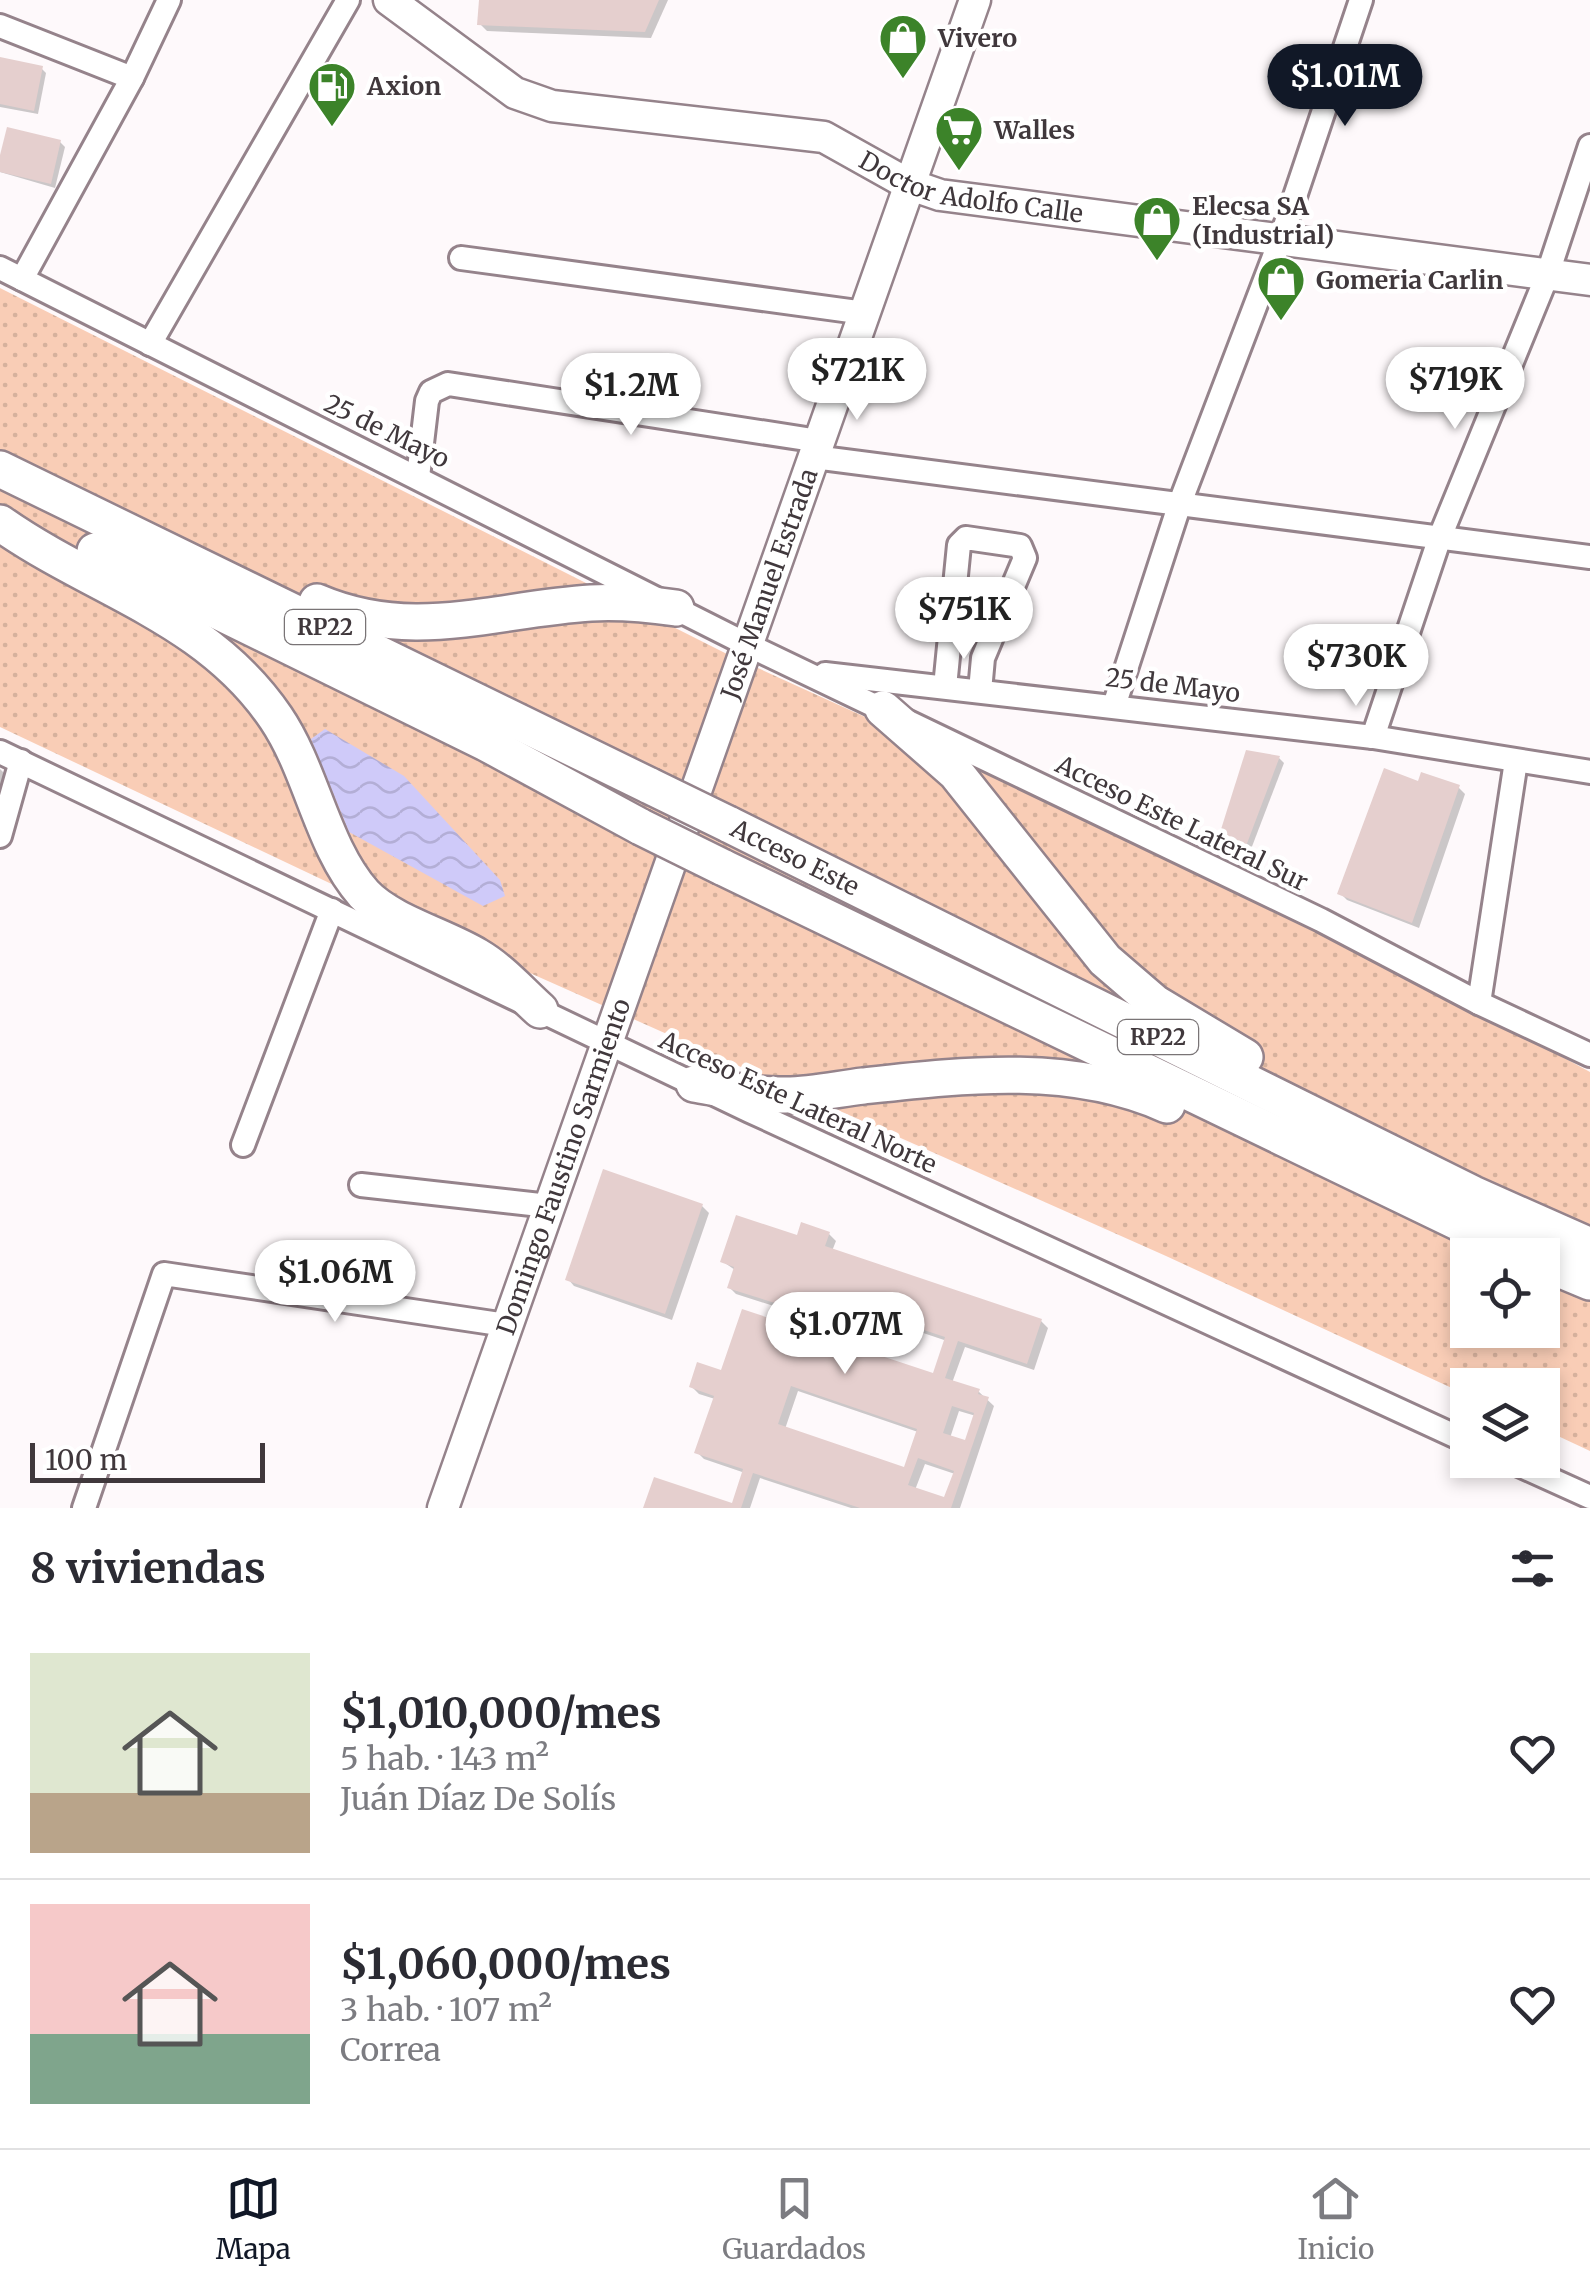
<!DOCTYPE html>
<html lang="es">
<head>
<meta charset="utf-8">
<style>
	body { margin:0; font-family:Merriweather,serif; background:#f2f2f3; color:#2b2b33; height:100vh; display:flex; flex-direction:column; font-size:38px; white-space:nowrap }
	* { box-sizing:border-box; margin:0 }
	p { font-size:32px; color:#7c7c81 }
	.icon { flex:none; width:55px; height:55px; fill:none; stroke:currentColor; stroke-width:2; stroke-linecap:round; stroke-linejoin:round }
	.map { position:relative; height:1508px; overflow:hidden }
	.details { display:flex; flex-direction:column; background:#fff; flex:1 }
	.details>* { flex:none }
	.fabs { position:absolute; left:1450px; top:1238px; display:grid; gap:20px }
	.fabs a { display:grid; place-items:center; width:110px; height:110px; border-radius:0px; background:#fff; box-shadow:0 5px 15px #0003; font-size:50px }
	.scale { position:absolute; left:30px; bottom:25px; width:235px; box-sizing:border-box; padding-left:10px; border:5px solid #40383c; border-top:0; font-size:28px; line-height:35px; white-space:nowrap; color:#40383c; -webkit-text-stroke:8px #fff; paint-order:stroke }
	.price { position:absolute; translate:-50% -85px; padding:0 22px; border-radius:35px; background:#fff; color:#222; font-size:32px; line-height:65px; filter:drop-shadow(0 2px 5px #0008) }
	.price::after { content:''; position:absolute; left:50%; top:60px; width:30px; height:22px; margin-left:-15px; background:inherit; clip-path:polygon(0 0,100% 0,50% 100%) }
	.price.selected { background:#111827; color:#fff }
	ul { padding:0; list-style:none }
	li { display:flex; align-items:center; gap:30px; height:250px; padding:0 30px }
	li+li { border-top:2px solid #e1e1e2 }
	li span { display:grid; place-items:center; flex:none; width:280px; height:200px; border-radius:0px; color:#555 }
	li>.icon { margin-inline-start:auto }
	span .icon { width:120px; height:120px; fill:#fffc; stroke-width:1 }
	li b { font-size:42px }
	h2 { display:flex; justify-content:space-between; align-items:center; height:120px; padding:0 30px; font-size:42px }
	.dock { display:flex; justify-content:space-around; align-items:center; height:140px; border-top:2px solid #e1e1e2; background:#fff; font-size:28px; color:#7c7c81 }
	.dock a { display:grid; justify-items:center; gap:5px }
	.dock .selected { color:#111827 }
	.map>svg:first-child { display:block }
</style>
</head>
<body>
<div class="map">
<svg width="1590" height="1508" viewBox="0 0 1590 1508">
	<defs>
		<pattern id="park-dots" width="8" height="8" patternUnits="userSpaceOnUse" patternTransform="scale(2.5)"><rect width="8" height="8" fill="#f9cdb6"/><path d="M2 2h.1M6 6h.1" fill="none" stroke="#d6b19d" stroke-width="1.8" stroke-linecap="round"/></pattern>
		<pattern id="water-waves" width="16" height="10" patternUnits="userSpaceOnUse" patternTransform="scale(2.5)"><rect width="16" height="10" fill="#cfcaf9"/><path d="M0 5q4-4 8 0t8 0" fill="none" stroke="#b3aed6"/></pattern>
	</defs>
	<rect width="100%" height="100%" fill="#fef9fb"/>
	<path fill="url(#park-dots)" fill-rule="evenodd" d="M0,288L725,653L1321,925L1590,1072V1451L1543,1429L1542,1385H1468L1467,1395L1166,1256L359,897L0,727ZM1468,1255H1542V1330H1468Z"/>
	<path fill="url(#water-waves)" d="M325,729L404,776L500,880L505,896L483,906L349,832L311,739Z"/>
	<g fill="#0003" fill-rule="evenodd">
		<path d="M482,0H668L651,38L487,31L480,24Z"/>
		<path d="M0,60L41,68L46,73L38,114L0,107Z"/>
		<path d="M60,142L65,147L55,188L0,172V165Z"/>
		<path d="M1279,758L1284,763L1248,857L1224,846L1220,841Z"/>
		<path d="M0,769L7,776L0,801Z"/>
		<path d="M1420,784L1458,787L1465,794L1419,928L1347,900L1340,893Z"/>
		<path d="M702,1206L709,1213L672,1320L574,1286L568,1279Z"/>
		<path d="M829,1234L836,1241L832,1251L1041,1321L1048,1328L1034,1370L965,1347L952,1383L978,1391L994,1406L960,1508H851L760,1478L750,1508H646L733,1506L745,1473L704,1459L697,1452L715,1399L699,1394L692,1387L723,1373L797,1330L802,1315L736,1294L729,1287L735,1270L722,1261L798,1238ZM825,1300L947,1341L934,1377L813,1336ZM798,1391L918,1432L905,1470L785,1429ZM959,1411L976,1416L967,1443L950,1438ZM925,1464L955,1474L946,1501L915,1490Z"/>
	</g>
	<g fill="#e5cfce" fill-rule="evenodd">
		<path d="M479,0H659L645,32L477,25Z"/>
		<path d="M0,57L43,66L34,111L0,104Z"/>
		<path d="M7,127L61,140L51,184L0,172V155Z"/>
		<path d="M1246,750L1280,756L1243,854L1217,842Z"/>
		<path d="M1384,768L1418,781L1421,772L1460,785L1412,923L1337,894Z"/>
		<path d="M603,1169L703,1204L665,1314L565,1280Z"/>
		<path d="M736,1215L797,1235L801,1222L830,1232L825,1246L1042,1319L1027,1364L958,1341L945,1378L980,1389L978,1394L989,1397L951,1508H860L753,1473L741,1508H643L654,1477L732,1503L743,1469L694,1453L714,1396L689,1387L697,1362L721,1370L742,1309L796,1327L801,1311L727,1288L734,1267L720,1262ZM818,1295L945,1337L933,1373L806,1331ZM791,1386L917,1429L904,1467L778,1424ZM952,1406L974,1413L965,1440L943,1433ZM918,1458L954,1471L944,1497L908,1485Z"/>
	</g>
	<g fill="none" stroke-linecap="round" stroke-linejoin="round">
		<g stroke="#95838b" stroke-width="28">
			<g id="minor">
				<path d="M0,26L132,78"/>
				<path d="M461,258L865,313"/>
				<path d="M0,268L748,645L1321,920L1479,1003L1590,1055"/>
				<path d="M22,279L132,78L169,0"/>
				<path d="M150,344L348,0"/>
				<path d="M814,457L1590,557"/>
				<path d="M418,477L427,401L431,392L448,384L819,441"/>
				<path d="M825,674L1373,737L1590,772"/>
				<path d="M945,687L959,545L966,538L1020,546L1025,558L983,658L980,691"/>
				<path d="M1114,706L1180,503L1280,241L1361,0"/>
				<path d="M1373,737L1440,537L1547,276L1590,146"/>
				<path d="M0,752L750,1111L1468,1442"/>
				<path d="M0,836L21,761"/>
				<path d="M1479,1003L1516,761"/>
				<path d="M243,1145L332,910"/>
				<path d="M361,1185L549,1206"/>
				<path d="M1508,1460L1590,1497"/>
				<path d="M84,1508L164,1274L506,1325"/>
			</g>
		</g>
		<g stroke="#95838b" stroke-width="35">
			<g id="major">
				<path id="s1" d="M389,0L515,93L552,106L824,137L908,184L940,195L1590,280"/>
				<path id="s2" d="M443,1508L975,0"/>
			</g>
		</g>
		<g stroke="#95838b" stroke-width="40">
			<g id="highway">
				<path d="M0,469L650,786"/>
				<path d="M0,523C95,590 207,616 276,718C312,771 322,847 364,894C390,922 444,936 477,956C501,970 520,992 540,1010"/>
				<path d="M95,551L486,743L641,827"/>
				<path d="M317,602C413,643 494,609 591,603C620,601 648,604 676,608"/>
				<path d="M883,709L956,773L1105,960L1155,1003L1245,1057"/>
				<path id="s3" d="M728,824L1473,1194L1590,1246"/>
				<path d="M722,867L1526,1255"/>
				<path d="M694,1084C724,1089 755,1096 786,1095C811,1095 838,1089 863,1086C963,1075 1072,1062 1167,1105"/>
				<path d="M1542,1262L1590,1282"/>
			</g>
		</g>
		<use href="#minor" stroke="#fff" stroke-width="22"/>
		<use href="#major" stroke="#fff" stroke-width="30"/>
		<use href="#highway" stroke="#fff" stroke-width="35"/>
		<g stroke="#95838b" stroke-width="40" stroke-linecap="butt">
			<g id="highway-bridge">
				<path d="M650,786L728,824"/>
				<path d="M641,827L722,867"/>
			</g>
		</g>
		<use href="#highway-bridge" stroke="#fff" stroke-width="35"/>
	</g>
	<defs>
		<g id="shop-pin" transform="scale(2.5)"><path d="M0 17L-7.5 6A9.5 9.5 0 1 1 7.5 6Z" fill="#3c8329" stroke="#fff"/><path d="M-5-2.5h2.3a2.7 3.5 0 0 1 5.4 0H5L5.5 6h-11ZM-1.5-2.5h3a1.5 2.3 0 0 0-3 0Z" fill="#fff"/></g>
		<g id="fuel-pin" transform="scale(2.5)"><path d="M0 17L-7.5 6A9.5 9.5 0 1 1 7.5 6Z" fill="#3c8329" stroke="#fff"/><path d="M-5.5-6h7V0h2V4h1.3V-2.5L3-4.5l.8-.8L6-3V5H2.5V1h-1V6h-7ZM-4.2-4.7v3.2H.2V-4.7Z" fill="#fff"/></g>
		<g id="supermarket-pin" transform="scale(2.5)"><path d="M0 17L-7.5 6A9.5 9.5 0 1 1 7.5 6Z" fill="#3c8329" stroke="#fff"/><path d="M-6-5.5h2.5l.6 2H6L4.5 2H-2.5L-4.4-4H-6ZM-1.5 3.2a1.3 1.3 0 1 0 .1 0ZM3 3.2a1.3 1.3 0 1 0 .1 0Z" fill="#fff"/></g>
	</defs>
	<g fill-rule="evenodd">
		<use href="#shop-pin" x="903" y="38"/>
		<use href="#fuel-pin" x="332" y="86"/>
		<use href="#supermarket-pin" x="959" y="130"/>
		<use href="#shop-pin" x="1157" y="220"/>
		<use href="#shop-pin" x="1281" y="280"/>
	</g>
	<g text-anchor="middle" stroke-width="9" stroke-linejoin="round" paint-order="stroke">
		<g fill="#fff" stroke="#797476" stroke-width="2.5">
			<rect x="285" y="610" width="80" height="34" rx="8"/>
			<rect x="1118" y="1020" width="80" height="34" rx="8"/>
		</g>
		<g font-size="22" font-weight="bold" fill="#40383c">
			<text x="325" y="635">RP22</text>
			<text x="1158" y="1045">RP22</text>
		</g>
		<g font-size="25" font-weight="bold" fill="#40383c" stroke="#fff" text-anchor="start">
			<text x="938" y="47">Vivero</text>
			<text x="367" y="95">Axion</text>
			<text x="994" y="139">Walles</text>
			<text x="1192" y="215">Elecsa SA<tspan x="1192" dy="29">(Industrial)</tspan></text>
			<text x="1316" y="289">Gomeria Carlin</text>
		</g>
		<g font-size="25" fill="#40383c" stroke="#fff">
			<text dy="9" stroke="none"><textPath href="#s1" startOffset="628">Doctor Adolfo Calle</textPath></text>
			<text transform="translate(387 431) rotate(26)" y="9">25 de Mayo</text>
			<text dy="9" stroke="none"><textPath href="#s2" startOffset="980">José Manuel Estrada</textPath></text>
			<text transform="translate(1173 685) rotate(7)" y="9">25 de Mayo</text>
			<text transform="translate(1182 823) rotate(26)" y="9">Acceso Este Lateral Sur</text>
			<text dy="9" stroke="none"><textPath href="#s3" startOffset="75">Acceso Este</textPath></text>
			<text transform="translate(798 1102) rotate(25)" y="9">Acceso Este Lateral Norte</text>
			<text dy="9" stroke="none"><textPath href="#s2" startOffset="362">Domingo Faustino Sarmiento</textPath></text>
		</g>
	</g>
</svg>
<div class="fabs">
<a><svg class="icon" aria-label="locate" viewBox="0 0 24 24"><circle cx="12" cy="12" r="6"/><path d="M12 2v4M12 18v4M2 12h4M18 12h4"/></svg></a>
<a><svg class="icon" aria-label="layers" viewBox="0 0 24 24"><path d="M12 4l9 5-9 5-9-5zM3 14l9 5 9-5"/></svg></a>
</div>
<div class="scale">100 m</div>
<b class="price selected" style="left:1345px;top:129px">$1.01M</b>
<b class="price" style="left:857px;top:423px">$721K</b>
<b class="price" style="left:1455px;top:432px">$719K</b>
<b class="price" style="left:631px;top:438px">$1.2M</b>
<b class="price" style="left:964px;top:662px">$751K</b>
<b class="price" style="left:1356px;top:709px">$730K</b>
<b class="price" style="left:335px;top:1325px">$1.06M</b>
<b class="price" style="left:845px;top:1377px">$1.07M</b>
</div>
<section class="details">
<h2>8 viviendas<svg class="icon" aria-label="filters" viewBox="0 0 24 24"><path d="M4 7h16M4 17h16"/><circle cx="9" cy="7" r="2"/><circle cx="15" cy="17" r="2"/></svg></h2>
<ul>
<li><span style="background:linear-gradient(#dfe7d0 70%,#b9a48a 0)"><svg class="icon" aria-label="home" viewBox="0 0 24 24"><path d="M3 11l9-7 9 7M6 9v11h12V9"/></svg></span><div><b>$1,010,000/mes</b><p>5 hab. · 143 m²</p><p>Juán Díaz De Solís</p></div><svg class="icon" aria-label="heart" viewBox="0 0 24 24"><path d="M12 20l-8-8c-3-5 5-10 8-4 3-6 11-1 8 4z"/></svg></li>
<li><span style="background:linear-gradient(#f6c9c9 65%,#7fa58c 0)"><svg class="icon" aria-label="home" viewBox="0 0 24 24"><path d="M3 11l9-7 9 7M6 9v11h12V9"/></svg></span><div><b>$1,060,000/mes</b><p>3 hab. · 107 m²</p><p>Correa</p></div><svg class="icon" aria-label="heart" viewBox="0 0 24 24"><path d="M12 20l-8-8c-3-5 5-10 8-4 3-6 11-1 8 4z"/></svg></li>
</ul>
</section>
<nav class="dock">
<a class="selected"><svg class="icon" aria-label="map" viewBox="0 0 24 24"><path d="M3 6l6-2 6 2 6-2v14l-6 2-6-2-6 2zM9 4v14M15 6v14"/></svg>Mapa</a>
<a><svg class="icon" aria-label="saved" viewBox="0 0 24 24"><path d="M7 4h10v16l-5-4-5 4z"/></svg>Guardados</a>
<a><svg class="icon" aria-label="home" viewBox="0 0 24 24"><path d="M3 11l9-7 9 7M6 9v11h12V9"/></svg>Inicio</a>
</nav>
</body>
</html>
